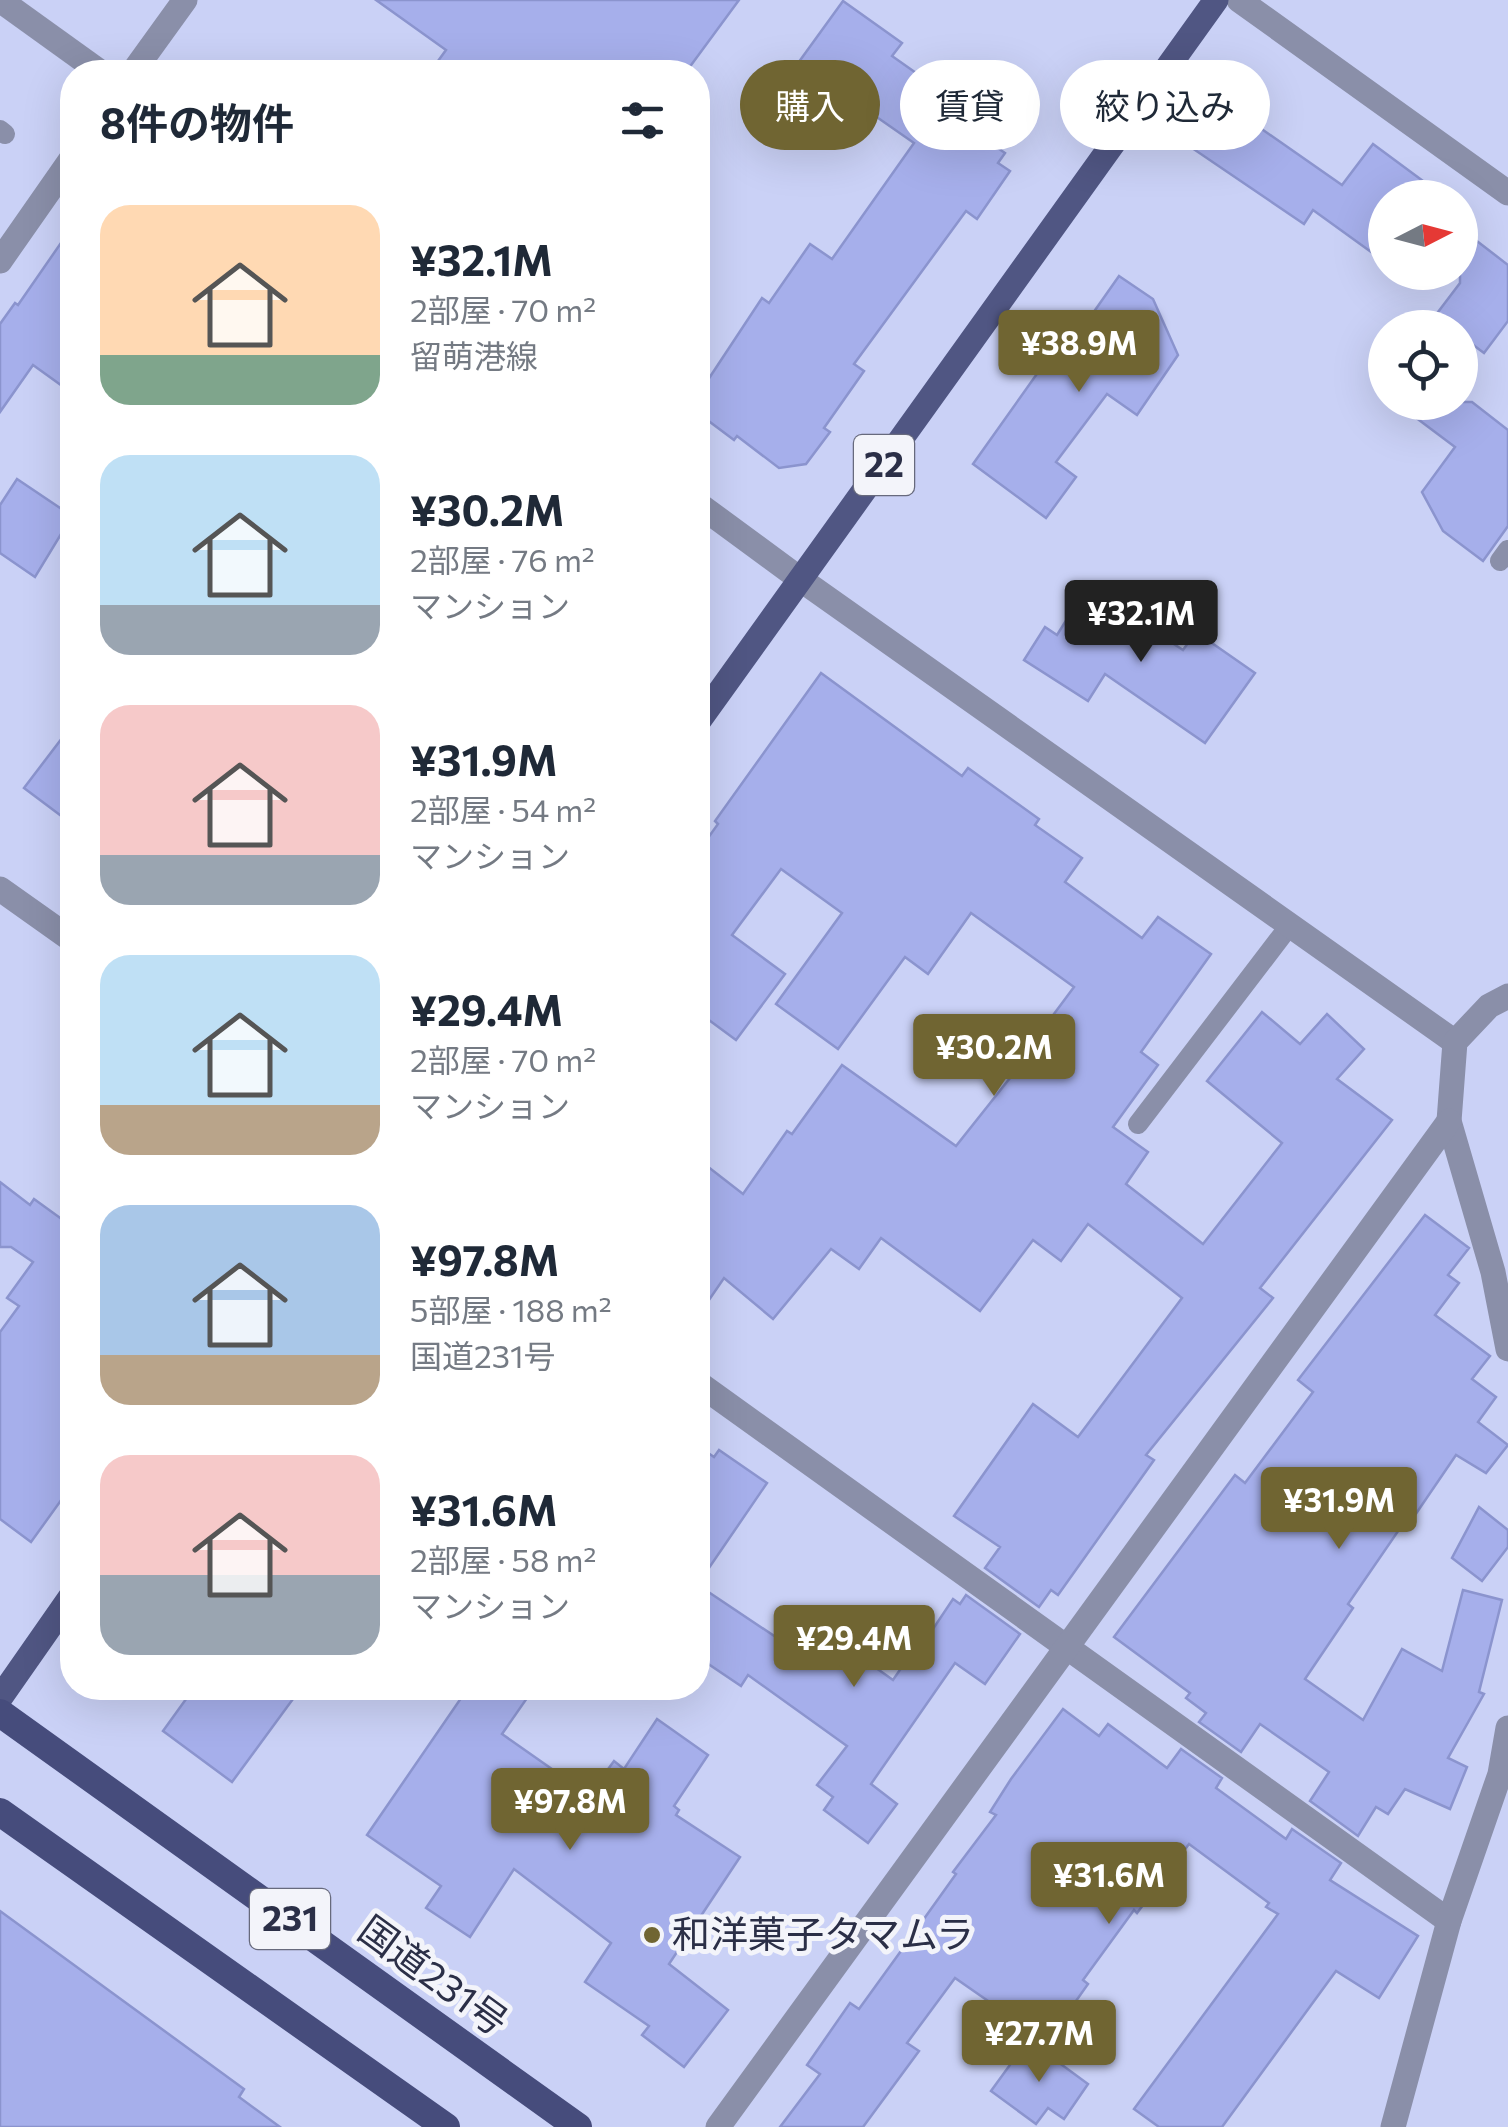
<!DOCTYPE html>
<html lang="ja">
<head>
<meta charset="utf-8">
<style>
	body { margin:0; font-family:Commissioner,"Noto Sans JP",sans-serif; background:#f2f2f3; color:#1f2937; height:100vh; display:flex; flex-direction:column; font-size:38px; white-space:nowrap }
	* { box-sizing:border-box; margin:0 }
	p { font-size:32px; color:#747a83 }
	.icon { flex:none; width:55px; height:55px; fill:none; stroke:currentColor; stroke-width:2; stroke-linecap:round; stroke-linejoin:round }
	.map { position:relative; flex:1; overflow:hidden }
	.sheet { position:absolute; left:60px; top:60px; width:650px; height:1640px; display:flex; flex-direction:column; background:#fff; border-radius:40px; box-shadow:0 10px 40px #0002 }
	.sheet>* { flex:none }
	.hud { position:absolute; left:740px; top:60px; width:618px; height:90px; display:flex; gap:20px }
	.needle { width:65px; rotate:84deg }
	.buttons { position:absolute; left:1368px; top:180px; display:grid; gap:20px }
	.buttons a { display:grid; place-items:center; width:110px; height:110px; border-radius:50%; background:#fff; box-shadow:0 10px 40px #0002; font-size:50px }
	.price { position:absolute; translate:-50% -85px; padding:0 22px; border-radius:10px; background:#706532; color:#fff; font-size:32px; line-height:65px; filter:drop-shadow(0 2px 5px #0008) }
	.price::after { content:''; position:absolute; left:50%; top:60px; width:30px; height:22px; margin-left:-15px; background:inherit; clip-path:polygon(0 0,100% 0,50% 100%) }
	.price.current { background:#222; color:#fff }
	ul { padding:0; list-style:none }
	li { display:flex; align-items:center; gap:30px; height:250px; padding:0 40px }
	li span { display:grid; place-items:center; flex:none; width:280px; height:200px; border-radius:30px; color:#555 }
	li>.icon { margin-inline-start:auto }
	span .icon { width:120px; height:120px; fill:#fffc; stroke-width:1 }
	li b { font-size:42px }
	h2 { display:flex; justify-content:space-between; align-items:center; height:120px; padding:0 40px; font-size:42px }
	.chip { padding:0 35px; border-radius:45px; background:#fff; box-shadow:0 10px 40px #0002; font-size:35px; line-height:90px }
	.chip.current { background:#706532; color:#fff }
	.map>svg:first-child { display:block }
</style>
</head>
<body>
<div class="map">
<svg width="1508" height="2127" viewBox="0 0 1508 2127">
	<rect width="100%" height="100%" fill="#cad1f6"/>
	<g fill="#a6afeb" stroke="#8b94ce" stroke-width="2.5">
		<path d="M376,0H739L686,72H430L446,50Z"/>
		<path d="M843,1L902,43L892,56L987,123L979,135L1005,153L998,163L1010,171L977,219L966,211L854,364L864,371L824,428L830,432L806,464L779,468L737,436L734,440L698,413V395L762,298L769,303L810,244L832,259L914,143L858,104L839,131L780,88Z"/>
		<path d="M1223,102L1342,185L1373,144L1446,198H1385V262L1313,210L1304,224L1192,148Z"/>
		<path d="M72,227V393L33,365L0,412V324L15,303L18,305Z"/>
		<path d="M1460,228L1508,265V321L1484,353L1460,335V328H1451L1435,316L1460,283Z"/>
		<path d="M1119,276L1153,299L1178,355L1137,415L1107,394L1056,462L1076,477L1046,518L973,464L1044,364L1053,370Z"/>
		<path d="M1395,402H1472L1508,430V526L1483,561L1443,531L1422,492L1455,447Z"/>
		<path d="M17,479L72,516L35,577L0,553V505Z"/>
		<path d="M1087,587L1183,650L1196,632L1255,673L1205,743L1105,674L1088,701L1024,660L1045,627L1057,635Z"/>
		<path d="M821,673L962,776L968,768L1039,819L1035,825L1082,858L1065,882L1142,938L1158,917L1211,954L1141,1052L1158,1065L1113,1127L1148,1152L1126,1184L1203,1244L1282,1143L1207,1081L1262,1012L1300,1044L1327,1014L1364,1049L1337,1079L1392,1120L1260,1288L1273,1298L1146,1455L1154,1460L1058,1595L1051,1590L1039,1607L985,1568L1000,1547L954,1516L1033,1404L1078,1437L1182,1298L1088,1224L1061,1261L1033,1240L980,1311L881,1238L859,1269L831,1249L773,1319L724,1278L698,1316V1159L743,1194L787,1131L792,1134L842,1065L956,1146L1022,1063L1019,1061L1074,987L971,913L928,974L905,957L838,1049L776,1004L842,913L781,869L732,935L785,974L736,1040L698,1012V852L718,824L715,821Z"/>
		<path d="M72,725V824L24,788Z"/>
		<path d="M0,1182L30,1205L34,1199L63,1220L72,1207V1485L31,1542L0,1519V1332L19,1306L7,1298L33,1262L11,1247H0Z"/>
		<path d="M1425,1215L1469,1248L1448,1275L1459,1283L1435,1315L1490,1356L1472,1379L1496,1397L1478,1422L1508,1445L1486,1473L1456,1455L1409,1524L1405,1521L1348,1604L1353,1608L1305,1679L1363,1720L1402,1649L1442,1671L1463,1590L1502,1600L1479,1692L1484,1694L1448,1758L1467,1767L1450,1809L1405,1789L1388,1814L1376,1807L1358,1836L1310,1801L1329,1772L1260,1724L1241,1752L1199,1722L1206,1713L1186,1698L1190,1693L1114,1637L1235,1475L1245,1483L1313,1392L1298,1380Z"/>
		<path d="M698,1446L714,1457L719,1450L767,1483L698,1584Z"/>
		<path d="M1479,1507L1508,1530V1547L1482,1581L1452,1558Z"/>
		<path d="M698,1585L813,1662L831,1636L893,1680L917,1645L921,1647L953,1599L960,1604L966,1595L1020,1634L985,1684L955,1663L871,1784L897,1804L868,1843L824,1810L833,1797L817,1785L847,1746L748,1675L741,1686L698,1657Z"/>
		<path d="M194,1688H301L232,1782L163,1731Z"/>
		<path d="M468,1688H534L502,1734L589,1795L614,1761L624,1769L657,1719L708,1755L674,1806L679,1810L676,1815L740,1857L669,1964L728,2010L684,2067L642,2035L649,2026L585,1982L611,1943L514,1869L470,1937L426,1908L441,1886L367,1835Z"/>
		<path d="M1063,1709L1099,1736L1108,1724L1167,1768L1181,1749L1222,1778L1216,1788L1286,1839L1292,1829L1341,1863L1330,1880L1418,1936L1379,1998L1336,1971L1222,2127H1159L1134,2109L1278,1914L1266,1907L1269,1903L1189,1844L1137,1913L1134,1910L1083,1980L1088,1984L1047,2042L955,1978L907,2043L919,2051L863,2127H780L820,2074L807,2065L850,2003L859,2009L906,1944L956,1874L953,1872L996,1815L990,1812L1011,1779Z"/>
		<path d="M0,1911L244,2089L239,2097L280,2127H0Z"/>
		<path d="M1028,2040L1088,2084L1064,2119L1048,2108L1036,2124L991,2091Z"/>
	</g>
	<g fill="none" stroke-linecap="round" stroke-linejoin="round">
		<g stroke="#8a8fa9" stroke-width="20">
			<path d="M0,130L5,134"/>
			<path d="M1500,561L1508,550"/>
			<path d="M1138,1124L1290,925"/>
		</g>
		<g stroke="#8a8fa9" stroke-width="25">
			<path d="M1239,0L1508,193"/>
			<path d="M0,261L72,158"/>
			<path d="M800,579L1455,1042"/>
			<path d="M0,889L72,940"/>
			<path d="M1508,996L1489,1006L1455,1042L1449,1121L1493,1272L1508,1349"/>
			<path d="M698,1383L1449,1921"/>
			<path d="M718,2127L1449,1121"/>
			<path d="M1393,2127L1449,1921L1500,1774L1508,1728"/>
		</g>
		<g stroke="#8a8fa9" stroke-width="25">
			<path d="M0,0L100,72"/>
			<path d="M133,72L185,0"/>
			<path d="M698,504L800,579"/>
		</g>
		<g stroke="#505683" stroke-width="25">
			<path d="M698,722L1216,0"/>
			<path d="M0,1698L72,1595"/>
		</g>
		<g stroke="#464c7c" stroke-width="28">
			<path d="M0,1713L578,2127"/>
			<path d="M0,1812L446,2127"/>
		</g>
	</g>
	<circle fill="#706532" stroke="#f3f4fa" stroke-width="4" cx="652" cy="1935" r="10"/>
	<g text-anchor="middle" stroke-width="10" stroke-linejoin="round" paint-order="stroke">
		<g fill="#f3f4fa" stroke="#676a7d" stroke-width="2.5">
			<rect x="854" y="435" width="60" height="60" rx="8"/>
			<rect x="250" y="1889" width="80" height="60" rx="8"/>
		</g>
		<g font-size="35" font-weight="bold" fill="#2b2f47">
			<text x="884" y="477">22</text>
			<text x="290" y="1931">231</text>
		</g>
		<g font-size="38" fill="#2b2f47" stroke="#f3f4fa" text-anchor="start">
			<text x="672" y="1948">和洋菓子タマムラ</text>
		</g>
		<g font-size="38" fill="#2b2f47" stroke="#f3f4fa">
			<text transform="translate(433 1976) rotate(36)" y="13">国道231号</text>
		</g>
	</g>
</svg>
<div class="buttons">
<a><svg class="needle" viewBox="-14 -14 28 28"><path d="M0-13l5 13h-10z" fill="#e53935"/><path d="M0 13l5-13h-10z" fill="#747a83"/></svg></a>
<a><svg class="icon" aria-label="locate" viewBox="0 0 24 24"><circle cx="12" cy="12" r="6"/><path d="M12 2v4M12 18v4M2 12h4M18 12h4"/></svg></a>
</div>
<b class="price" style="left:1079px;top:395px">¥38.9M</b>
<b class="price current" style="left:1141px;top:665px">¥32.1M</b>
<b class="price" style="left:994px;top:1099px">¥30.2M</b>
<b class="price" style="left:1339px;top:1552px">¥31.9M</b>
<b class="price" style="left:854px;top:1690px">¥29.4M</b>
<b class="price" style="left:570px;top:1853px">¥97.8M</b>
<b class="price" style="left:1109px;top:1927px">¥31.6M</b>
<b class="price" style="left:1039px;top:2085px">¥27.7M</b>
<div class="hud">
<a class="chip current">購入</a>
<a class="chip">賃貸</a>
<a class="chip">絞り込み</a>
</div>
<section class="sheet">
<h2>8件の物件<svg class="icon" aria-label="filters" viewBox="0 0 24 24"><path d="M4 7h16M4 17h16"/><circle cx="9" cy="7" r="2"/><circle cx="15" cy="17" r="2"/></svg></h2>
<ul>
<li><span style="background:linear-gradient(#ffd9b3 75%,#7fa58c 0)"><svg class="icon" aria-label="home" viewBox="0 0 24 24"><path d="M3 11l9-7 9 7M6 9v11h12V9"/></svg></span><div><b>¥32.1M</b><p>2部屋 · 70 m²</p><p>留萌港線</p></div></li>
<li><span style="background:linear-gradient(#bfe0f5 75%,#9aa5b1 0)"><svg class="icon" aria-label="home" viewBox="0 0 24 24"><path d="M3 11l9-7 9 7M6 9v11h12V9"/></svg></span><div><b>¥30.2M</b><p>2部屋 · 76 m²</p><p>マンション</p></div></li>
<li><span style="background:linear-gradient(#f6c9c9 75%,#9aa5b1 0)"><svg class="icon" aria-label="home" viewBox="0 0 24 24"><path d="M3 11l9-7 9 7M6 9v11h12V9"/></svg></span><div><b>¥31.9M</b><p>2部屋 · 54 m²</p><p>マンション</p></div></li>
<li><span style="background:linear-gradient(#bfe0f5 75%,#b9a48a 0)"><svg class="icon" aria-label="home" viewBox="0 0 24 24"><path d="M3 11l9-7 9 7M6 9v11h12V9"/></svg></span><div><b>¥29.4M</b><p>2部屋 · 70 m²</p><p>マンション</p></div></li>
<li><span style="background:linear-gradient(#a9c7e8 75%,#b9a48a 0)"><svg class="icon" aria-label="home" viewBox="0 0 24 24"><path d="M3 11l9-7 9 7M6 9v11h12V9"/></svg></span><div><b>¥97.8M</b><p>5部屋 · 188 m²</p><p>国道231号</p></div></li>
<li><span style="background:linear-gradient(#f6c9c9 60%,#9aa5b1 0)"><svg class="icon" aria-label="home" viewBox="0 0 24 24"><path d="M3 11l9-7 9 7M6 9v11h12V9"/></svg></span><div><b>¥31.6M</b><p>2部屋 · 58 m²</p><p>マンション</p></div></li>
</ul>
</section>
</div>
</body>
</html>
